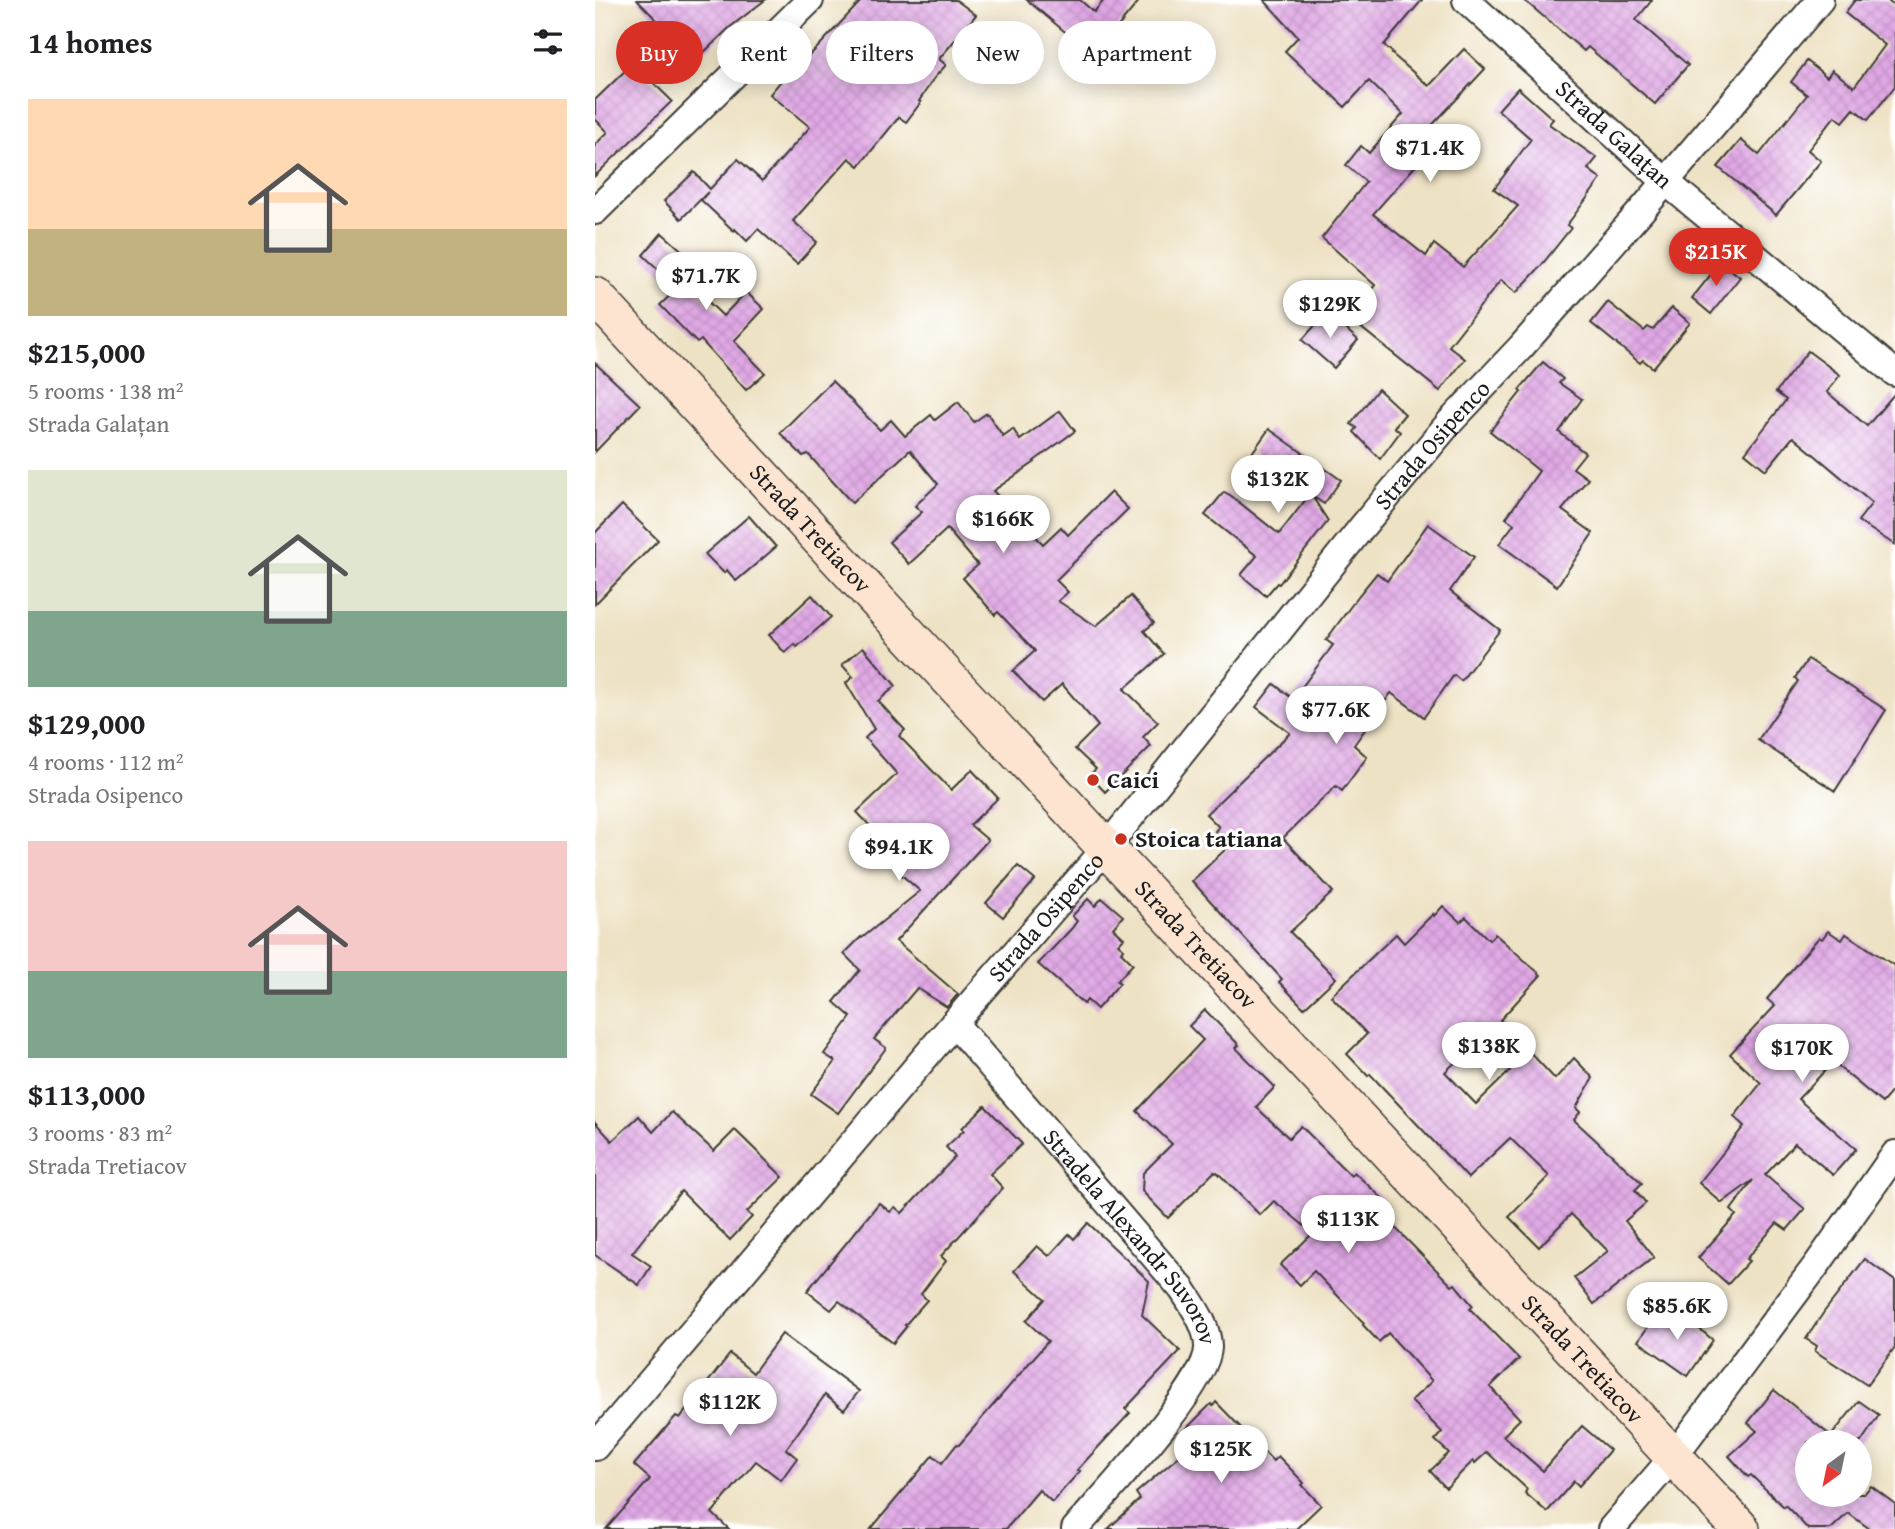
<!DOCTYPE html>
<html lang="en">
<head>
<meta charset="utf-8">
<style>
	body { margin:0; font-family:"Gentium Book Plus",serif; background:#f2f2f2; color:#202124; height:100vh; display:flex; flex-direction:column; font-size:26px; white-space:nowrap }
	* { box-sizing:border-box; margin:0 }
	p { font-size:23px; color:#757577 }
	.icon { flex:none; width:38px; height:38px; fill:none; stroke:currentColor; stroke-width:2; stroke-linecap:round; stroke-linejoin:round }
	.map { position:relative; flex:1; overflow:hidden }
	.sheet { display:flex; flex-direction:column; background:#fff; width:595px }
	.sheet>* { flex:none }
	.top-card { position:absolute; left:21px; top:21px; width:665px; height:63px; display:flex; gap:14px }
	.needle { width:46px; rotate:213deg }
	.tools { position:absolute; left:1200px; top:1430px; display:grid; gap:14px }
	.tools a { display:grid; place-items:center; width:77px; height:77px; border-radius:50%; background:#fff; box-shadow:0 4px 18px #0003; font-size:35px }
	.price { position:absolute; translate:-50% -60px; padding:0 16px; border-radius:24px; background:#fff; color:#222; font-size:23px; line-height:46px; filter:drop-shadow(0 2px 4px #0008) }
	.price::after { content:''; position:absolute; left:50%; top:42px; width:21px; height:16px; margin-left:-10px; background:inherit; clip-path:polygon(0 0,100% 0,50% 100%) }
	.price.active { background:#d93025; color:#fff }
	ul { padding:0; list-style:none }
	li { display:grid; align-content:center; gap:14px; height:371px; padding:0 28px }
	li span { display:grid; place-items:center; height:217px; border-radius:0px; color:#555 }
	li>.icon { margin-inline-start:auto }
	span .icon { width:126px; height:126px; fill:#fffc; stroke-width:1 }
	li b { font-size:30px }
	h2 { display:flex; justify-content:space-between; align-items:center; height:84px; padding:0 28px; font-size:30px }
	.tag { padding:0 24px; border-radius:32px; background:#fff; box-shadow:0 4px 18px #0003; font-size:24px; line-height:63px }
	.tag.active { background:#d93025; color:#fff }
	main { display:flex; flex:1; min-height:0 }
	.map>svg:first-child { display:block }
</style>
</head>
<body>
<main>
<section class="sheet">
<h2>14 homes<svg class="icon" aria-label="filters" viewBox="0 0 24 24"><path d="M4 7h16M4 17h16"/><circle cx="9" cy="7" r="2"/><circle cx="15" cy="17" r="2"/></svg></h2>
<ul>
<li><span style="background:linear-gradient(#ffd9b3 60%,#c2b280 0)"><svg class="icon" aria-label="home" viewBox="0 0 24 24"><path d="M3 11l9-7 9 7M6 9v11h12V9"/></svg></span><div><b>$215,000</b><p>5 rooms · 138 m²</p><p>Strada Galațan</p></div></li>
<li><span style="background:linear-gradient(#dfe7d0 65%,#7fa58c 0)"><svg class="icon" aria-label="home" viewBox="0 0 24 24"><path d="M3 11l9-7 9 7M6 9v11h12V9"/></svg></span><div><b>$129,000</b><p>4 rooms · 112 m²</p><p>Strada Osipenco</p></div></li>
<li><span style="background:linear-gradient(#f6c9c9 60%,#7fa58c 0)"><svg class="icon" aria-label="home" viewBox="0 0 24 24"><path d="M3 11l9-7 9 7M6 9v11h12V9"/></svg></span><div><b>$113,000</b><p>3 rooms · 83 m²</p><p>Strada Tretiacov</p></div></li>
</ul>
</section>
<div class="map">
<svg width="1300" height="1529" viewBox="0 0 1300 1529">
	<defs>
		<pattern id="building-cross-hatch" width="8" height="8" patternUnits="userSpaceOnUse" patternTransform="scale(1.75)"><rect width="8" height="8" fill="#e0a8e5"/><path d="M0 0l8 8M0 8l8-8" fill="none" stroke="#c090c4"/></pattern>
	</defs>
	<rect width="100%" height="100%" fill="#fff"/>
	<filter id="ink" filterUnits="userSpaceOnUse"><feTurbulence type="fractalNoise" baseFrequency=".0143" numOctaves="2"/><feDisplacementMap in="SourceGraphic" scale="14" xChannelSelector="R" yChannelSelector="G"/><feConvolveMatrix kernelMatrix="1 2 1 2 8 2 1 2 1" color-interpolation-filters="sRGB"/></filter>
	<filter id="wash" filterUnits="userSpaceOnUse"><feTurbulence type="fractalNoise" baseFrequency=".00686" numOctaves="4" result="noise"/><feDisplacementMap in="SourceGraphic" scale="28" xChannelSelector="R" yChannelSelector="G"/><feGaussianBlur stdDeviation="1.57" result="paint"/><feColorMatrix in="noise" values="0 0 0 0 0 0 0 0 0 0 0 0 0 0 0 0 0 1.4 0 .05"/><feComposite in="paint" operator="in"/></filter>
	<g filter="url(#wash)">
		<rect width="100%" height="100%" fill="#eee2c4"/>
		<g id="blocks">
			<g fill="url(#building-cross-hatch)" fill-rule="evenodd">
				<path d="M42,0H170L134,28L101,60Z"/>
				<path d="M267,0H361L381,15L344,59L351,65L339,78L324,101L326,102L311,122L304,117L264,166L254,158L198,221L222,242L202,264L163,229L152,241L140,229L139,231L106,200L113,192L86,219L69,201L99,172L115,189L143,159L167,181L215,127L175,94L195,70L197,72L222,48Z"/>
				<path d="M432,0H485L499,12L509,0H545L497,58L479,43L481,41Z"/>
				<path d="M669,0H827L789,45L798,53L797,54L834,86L869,49L890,69L826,137L837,147L778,214L831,256L839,244L868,267L923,206L899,189L936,139L903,110L923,88L958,119L954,124L1002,158L993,169L1006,179L972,225L976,228L945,267L921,293L906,280L854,346L870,359L845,391L754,318L780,285L727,238L771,182L751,165L766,146L774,153L808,114L774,81L750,107L690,51L703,37Z"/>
				<path d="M929,0H1057L1041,20L1093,65L1060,104L993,47L989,51Z"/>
				<path d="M1260,0H1292L1300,7V86L1273,120L1259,109L1248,122L1240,116L1213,150L1226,161L1181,215L1123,167L1146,140L1164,155L1212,95L1196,82L1212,61L1232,77L1237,70L1259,87L1290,45L1250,13Z"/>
				<path d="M38,63L77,101L0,176V145L13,132L0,119V100Z"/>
				<path d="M67,233L108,269L94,283L128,316L151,292L169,309L139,341L170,373L151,390L106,340L102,343L65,305L83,288L48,255Z"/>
				<path d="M1126,262L1145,277L1116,314L1097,298Z"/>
				<path d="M1013,302L1049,331L1053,327L1058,330L1077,308L1095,323L1058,368L1048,360L1045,363L996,323Z"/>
				<path d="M732,312L763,340L739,368L707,340Z"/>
				<path d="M1213,351L1245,375L1232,392L1272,426L1300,393V545L1263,521L1277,503L1198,437L1171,470L1150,453L1191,400L1181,392Z"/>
				<path d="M948,362L968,379L964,383L987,399L964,432L990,453L978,468L993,479L967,510L998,533L962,586L904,544L919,524L911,518L944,471L895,431L926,392L924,390Z"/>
				<path d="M0,363L45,405L0,452Z"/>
				<path d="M237,381L285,430L296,420L310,436L336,415L340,420L363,402L379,422L392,413L408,436L418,429L425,440L465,411L480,431L439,461L440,462L398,491L448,544L466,527L473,535L516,492L533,509L461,580L473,592L463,601L501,626L536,596L559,623L549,631L569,654L529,689L563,722L548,737L556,746L510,792L494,775L501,769L480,749L503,726L467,684L447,702L418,671L440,651L403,612L400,615L368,578L383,565L352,529L314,564L294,542L327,512L320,506L343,484L315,450L257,503L213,454L208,456L185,433Z"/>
				<path d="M783,389L810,414L799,427L805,432L785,459L759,432L762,428L756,424Z"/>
				<path d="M674,429L746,480L729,504L717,496L733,521L684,584L682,583L671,596L646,575L662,556L610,515L629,492L635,495L684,534L715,494L657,453Z"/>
				<path d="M27,505L63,540L0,604V533Z"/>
				<path d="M154,516L181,547L141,581L132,570L129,573L110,554Z"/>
				<path d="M833,524L879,557L855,591L905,630L866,681L859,675L829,717L796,693L759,745L772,757L747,791L741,786L688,838L738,892L695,932L741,978L709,1008L684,982L687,979L597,881L634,846L620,831L624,827L611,814L695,733L661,707L679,684L698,699L738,645L731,640L764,595L782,573L792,581Z"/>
				<path d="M217,595L236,617L202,647L200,644L190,653L174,635Z"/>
				<path d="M268,647L301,686L283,701L310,730L304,736L356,790L377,770L403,798L375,825L393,840L301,941L363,994L352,1007L322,988L279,1039L291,1048L243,1113L216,1094L240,1061L229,1054L256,1017L239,1002L265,970L249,954L266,937L267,938L325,891L301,870L308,861L262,812L302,774L270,738L279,729L251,683L258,677L247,665Z"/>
				<path d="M1213,659L1291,710L1240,791L1163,740L1203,681L1200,678Z"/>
				<path d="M423,866L440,880L408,917L391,903Z"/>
				<path d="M507,898L528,916L518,928L529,938L523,944L529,949L526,952L538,964L522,981L525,983L502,1009L492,1000L489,1004L443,964L477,928L482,921L477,916L493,899L500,906Z"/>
				<path d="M848,906L865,922L871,917L894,940L900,934L946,975L905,1020L960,1079L979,1058L998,1078L981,1108L985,1112L979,1120L1047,1183L1040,1190L1051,1203L1030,1221L1059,1257L999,1304L979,1278L1013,1251L976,1214L944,1247L914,1217L954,1176L915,1138L873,1178L775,1074L773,1076L752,1054L772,1034L736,996L801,934L809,943L838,914L839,916ZM886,1038L915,1071L881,1104L850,1072Z"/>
				<path d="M1233,931L1247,940L1251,934L1300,966V1088L1287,1103L1238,1062L1203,1099L1261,1149L1238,1175L1200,1143L1170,1175L1210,1209L1192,1230L1182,1223L1151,1259L1154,1261L1133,1284L1103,1258L1141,1215L1136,1210L1158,1180L1127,1203L1104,1183L1149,1126L1139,1117L1166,1083L1135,1054L1180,1006L1172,999L1224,937L1227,939Z"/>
				<path d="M610,1010L644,1045L641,1048L680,1087L661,1107L694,1138L706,1126L756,1176L759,1172L788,1199L780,1207L857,1286L860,1284L878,1306L875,1309L924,1359L895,1387L925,1419L908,1436L948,1471L987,1426L1015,1450L984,1486L979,1481L952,1512L930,1493L932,1489L892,1452L880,1463L878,1461L851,1488L835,1471L854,1453L840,1440L847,1432L816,1401L837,1381L793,1333L784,1342L768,1325L769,1323L719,1271L705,1285L685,1265L718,1233L679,1201L665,1215L622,1172L620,1173L619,1172L573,1218L547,1191L548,1173L577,1144L542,1111L608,1040L594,1026Z"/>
				<path d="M390,1106L427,1144L395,1174L408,1188L346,1256L351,1261L326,1294L332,1300L310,1325L312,1326L298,1343L244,1301L236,1310L212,1291L284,1203L295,1212L300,1207L307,1213L360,1157L351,1147L369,1130L367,1128Z"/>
				<path d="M77,1112L119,1151L140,1130L188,1177L152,1212L157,1217L135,1240L86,1191L37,1253L56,1266L44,1285L0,1255V1122L17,1141L44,1116L58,1132Z"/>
				<path d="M493,1223L554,1281L547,1315L585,1351L530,1409L535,1413L482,1470L485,1471L457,1502L444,1490L411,1529H276L338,1455L347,1463L362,1444L364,1445L453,1341L431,1321L450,1299L419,1271L442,1246L454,1256L474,1234L479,1239Z"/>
				<path d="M1270,1259L1300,1281V1347L1272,1385L1220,1351L1222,1346L1211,1339L1229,1312Z"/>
				<path d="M1062,1314L1078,1325L1086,1314L1118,1340L1093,1376L1043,1341Z"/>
				<path d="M187,1334L264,1391L249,1410L230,1395L191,1449L202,1458L186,1480L161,1461L117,1513L134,1529H11L55,1479L39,1465L81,1416L85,1418L135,1354L158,1373Z"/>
				<path d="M1179,1390L1236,1436L1264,1401L1284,1415L1266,1442H1213V1494H1269L1276,1486L1300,1504V1529H1275L1253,1513L1236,1529H1213L1190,1505L1189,1507L1156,1475L1153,1477L1134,1456L1162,1431L1153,1423Z"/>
				<path d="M621,1402L678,1461L683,1456L709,1483L707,1485L726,1505L701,1529H513L545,1499L541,1493L598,1444L587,1433L616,1404L618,1406Z"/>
			</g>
		</g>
	</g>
	<g filter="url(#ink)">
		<use href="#blocks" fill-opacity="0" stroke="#3c3a35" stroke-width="2"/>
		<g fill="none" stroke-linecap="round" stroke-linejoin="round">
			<g stroke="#3c3a35" stroke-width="30">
				<g id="street">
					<path id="s1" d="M871,0L1070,181L1300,373"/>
					<path d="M0,211L215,0"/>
					<path id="s2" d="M359,1023L587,1289C598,1306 613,1326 613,1347C614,1384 507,1497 480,1529"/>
					<path id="s3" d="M0,1447L359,1023L511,848L767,527L854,423L926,347L1046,211L1225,0"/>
					<path d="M1016,1529L1079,1456L1223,1263L1300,1154"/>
				</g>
			</g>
			<g stroke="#3c3a35" stroke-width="40">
				<g id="secondary">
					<path id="s4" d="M0,296L511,848L1146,1529"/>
				</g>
			</g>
			<use href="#street" stroke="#fff" stroke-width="26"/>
			<use href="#secondary" stroke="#fde4d0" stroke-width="37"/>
		</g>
	</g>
	<g fill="#c8321e" stroke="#fff" stroke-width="2.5">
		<circle cx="498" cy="780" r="7"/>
		<circle cx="526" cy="839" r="7"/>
	</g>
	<g text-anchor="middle" stroke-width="6" stroke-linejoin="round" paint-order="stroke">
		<g font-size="24" fill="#1c1c1c" stroke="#fff">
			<text dy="8" stroke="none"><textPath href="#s1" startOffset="200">Strada Galațan</textPath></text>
			<text dy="8" stroke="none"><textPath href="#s3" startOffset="1306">Strada Osipenco</textPath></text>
			<text dy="8" stroke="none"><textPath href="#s4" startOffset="317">Strada Tretiacov</textPath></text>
			<text dy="8" stroke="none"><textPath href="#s3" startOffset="696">Strada Osipenco</textPath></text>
			<text dy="8" stroke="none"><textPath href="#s4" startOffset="884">Strada Tretiacov</textPath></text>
			<text dy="8" stroke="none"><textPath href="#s2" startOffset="278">Stradela Alexandr Suvorov</textPath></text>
			<text dy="8" stroke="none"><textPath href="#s4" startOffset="1451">Strada Tretiacov</textPath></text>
		</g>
		<g font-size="24" font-weight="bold" fill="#1c1c1c" stroke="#fff" text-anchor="start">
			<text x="512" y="788">Caici</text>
			<text x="540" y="847">Stoica tatiana</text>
		</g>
	</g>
</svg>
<div class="tools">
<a><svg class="needle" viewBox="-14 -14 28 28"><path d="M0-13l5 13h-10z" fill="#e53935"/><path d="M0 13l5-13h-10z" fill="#757577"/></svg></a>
</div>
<b class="price" style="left:835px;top:184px">$71.4K</b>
<b class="price active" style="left:1121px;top:288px">$215K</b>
<b class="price" style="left:111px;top:312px">$71.7K</b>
<b class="price" style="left:735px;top:340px">$129K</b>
<b class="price" style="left:683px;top:515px">$132K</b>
<b class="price" style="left:408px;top:555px">$166K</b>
<b class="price" style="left:741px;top:746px">$77.6K</b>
<b class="price" style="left:304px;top:883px">$94.1K</b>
<b class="price" style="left:894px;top:1082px">$138K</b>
<b class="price" style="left:1207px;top:1084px">$170K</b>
<b class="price" style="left:753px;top:1255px">$113K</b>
<b class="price" style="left:1082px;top:1342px">$85.6K</b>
<b class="price" style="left:135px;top:1438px">$112K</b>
<b class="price" style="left:626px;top:1485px">$125K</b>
<div class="top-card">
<a class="tag active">Buy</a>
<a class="tag">Rent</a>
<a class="tag">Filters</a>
<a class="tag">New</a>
<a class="tag">Apartment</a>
</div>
</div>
</main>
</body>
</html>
